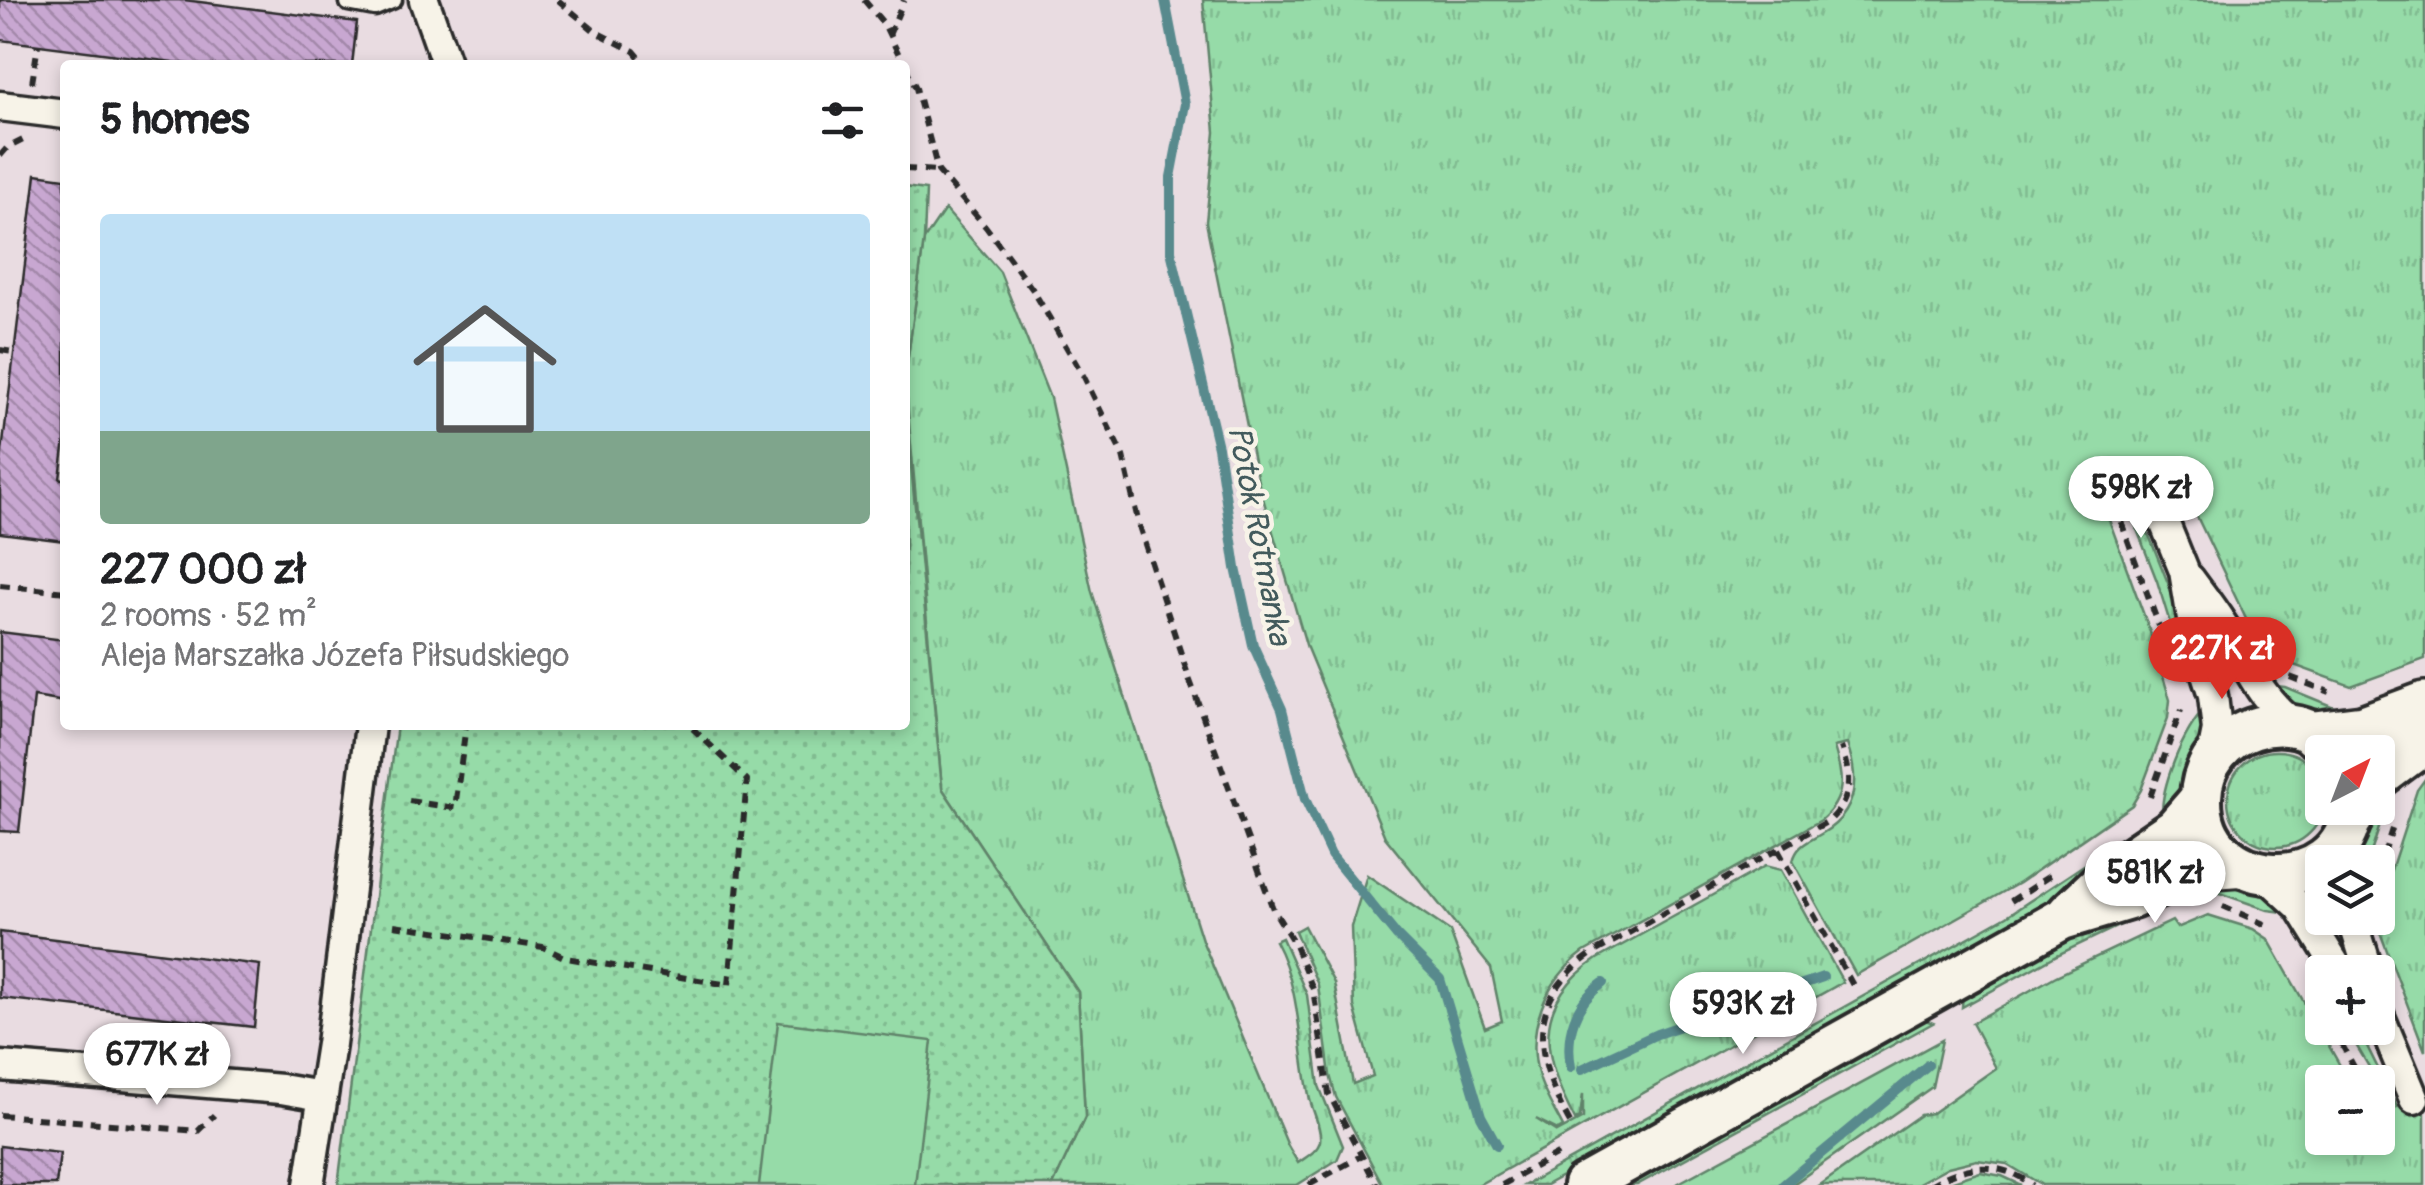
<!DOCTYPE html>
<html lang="en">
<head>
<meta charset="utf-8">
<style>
	body { margin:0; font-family:Pangolin,sans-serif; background:#f6f6f6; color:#202124; height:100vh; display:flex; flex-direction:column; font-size:38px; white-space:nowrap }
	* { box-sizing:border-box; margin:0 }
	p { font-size:32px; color:#757577 }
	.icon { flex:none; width:55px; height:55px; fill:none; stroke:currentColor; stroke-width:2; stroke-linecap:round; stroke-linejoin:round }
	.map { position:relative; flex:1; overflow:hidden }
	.panel { position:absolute; left:60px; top:60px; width:850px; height:670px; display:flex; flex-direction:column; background:#fff; border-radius:10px; box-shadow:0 5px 15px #0003 }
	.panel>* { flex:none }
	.needle { width:65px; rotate:42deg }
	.buttons { position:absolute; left:2305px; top:735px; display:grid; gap:20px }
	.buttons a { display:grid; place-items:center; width:90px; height:90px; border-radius:10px; background:#fff; box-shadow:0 5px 15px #0003; font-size:50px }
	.price { position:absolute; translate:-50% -85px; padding:0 22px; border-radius:35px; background:#fff; color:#222; font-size:32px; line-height:65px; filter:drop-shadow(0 2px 5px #0008) }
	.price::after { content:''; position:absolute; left:50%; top:60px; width:30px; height:22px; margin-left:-15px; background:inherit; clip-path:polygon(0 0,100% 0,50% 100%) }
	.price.active { background:#d93025; color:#fff }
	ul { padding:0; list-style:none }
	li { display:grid; align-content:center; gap:20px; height:530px; padding:0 40px }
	li span { display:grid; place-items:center; height:310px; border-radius:10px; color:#555 }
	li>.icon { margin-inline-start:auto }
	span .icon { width:180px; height:180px; fill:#fffc; stroke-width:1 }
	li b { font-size:42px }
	h2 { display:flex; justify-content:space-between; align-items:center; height:120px; padding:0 40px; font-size:42px }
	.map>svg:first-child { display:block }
</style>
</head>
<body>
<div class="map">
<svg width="2425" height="1185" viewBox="0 0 2425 1185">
	<defs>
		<pattern id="grass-tufts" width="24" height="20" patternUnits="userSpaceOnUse" patternTransform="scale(2.5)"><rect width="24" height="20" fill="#96dba8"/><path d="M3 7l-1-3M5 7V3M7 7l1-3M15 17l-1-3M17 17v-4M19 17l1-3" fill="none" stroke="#81bc91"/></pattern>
		<pattern id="park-dots" width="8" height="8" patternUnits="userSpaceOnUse" patternTransform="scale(2.5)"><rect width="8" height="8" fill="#96dba8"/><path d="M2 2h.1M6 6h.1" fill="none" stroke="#81bc91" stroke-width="1.8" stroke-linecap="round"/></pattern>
		<pattern id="building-back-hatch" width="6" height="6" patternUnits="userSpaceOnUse" patternTransform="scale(2.5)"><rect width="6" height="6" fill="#c8a7d1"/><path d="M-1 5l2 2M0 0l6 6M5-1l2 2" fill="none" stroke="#a388aa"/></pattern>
	</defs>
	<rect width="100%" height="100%" fill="#e9dce1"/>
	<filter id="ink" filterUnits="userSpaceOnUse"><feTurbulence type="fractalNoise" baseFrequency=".01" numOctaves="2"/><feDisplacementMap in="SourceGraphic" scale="20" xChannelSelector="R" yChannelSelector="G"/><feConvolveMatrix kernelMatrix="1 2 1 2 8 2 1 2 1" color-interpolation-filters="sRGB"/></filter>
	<g filter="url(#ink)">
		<g fill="url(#grass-tufts)" stroke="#60836a" stroke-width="2.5">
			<path d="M1203,0H2425V659L2351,686L2269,656L2259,646L2179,479L2134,498L2168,583L2195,670L2189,669L2182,662L2157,581L2126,501L2105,509L2149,629L2170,700L2168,718L2141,790L2132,805L2019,883L1856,975L1793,861C1797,845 1808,842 1821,834C1858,813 1860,780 1847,744L1834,747C1843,776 1847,798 1821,820L1584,952C1545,981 1525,1030 1539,1077C1544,1094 1555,1111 1563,1127L1558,1130L1536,1119L1557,1132L1583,1118V1094L1580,1117L1575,1120C1542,1058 1530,1004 1597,959L1765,866L1781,870L1843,982L1478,1185H1383L1336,1097L1330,1075L1318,985L1295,931L1304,926L1334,983L1353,1084L1373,1076L1354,1006L1351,927L1367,875L1450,931L1485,1028L1502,1021L1491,968L1385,837L1307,648L1258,481L1206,222L1215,132Z"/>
			<path d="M945,209L1000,272L1050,398L1092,592L1202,940L1288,1146L1298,1163C1306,1157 1318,1151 1320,1141C1322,1127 1311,1109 1309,1095C1298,1042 1301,989 1275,941L1282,938L1307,995L1319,1086L1343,1146L1337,1160L1297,1185H1053L1085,1117L1078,992L942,788L905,378L924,240Z"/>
			<path d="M2268,685L2285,687L2351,714L2303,711Z"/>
			<path d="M2207,707C2209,747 2184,791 2163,823C2157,793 2184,727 2207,707Z"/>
			<circle cx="2276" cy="799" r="48"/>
			<path d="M2425,779V1051L2375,919L2417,790Z"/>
			<path d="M2391,791L2368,862H2350L2370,808H2378V793Z"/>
			<path d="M2117,843L2131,846L2014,924L1546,1185H1525L2007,916Z"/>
			<path d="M2212,877L2260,891L2291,913L2268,910L2205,888Z"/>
			<path d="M2154,909L2057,955L1962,1007L1963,994L2116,914Z"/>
			<path d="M2208,915L2253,929L2268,939L2346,1076L2349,1082H2322V1138H2378V1116L2388,1111L2378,1082L2346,1028H2358L2397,1107L2425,1094V1185H2042L2007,1164L1977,1160L1948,1167L1915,1185H1820L1920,1115L1932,1113L1996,1068L1972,1023L2056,976L2172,921L2177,928Z"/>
			<path d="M1921,1018L1933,1023L1637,1185H1621Z"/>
			<path d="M1942,1040L1932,1087L1792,1185H1675Z"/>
			<path d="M1980,1172L2002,1176L2021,1185H1941Z"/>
		</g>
		<g fill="url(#park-dots)" stroke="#60836a" stroke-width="2.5">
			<path d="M905,187L926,190L924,240L905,378Z"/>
			<path d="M905,403L942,788L1078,992L1085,1117L1053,1185H338L397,725H905Z"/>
		</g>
		<path fill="#96dba8" stroke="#60836a" stroke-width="2.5" d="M778,1022L932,1041L915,1185H759Z"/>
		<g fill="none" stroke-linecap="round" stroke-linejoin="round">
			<g stroke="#598a8d" stroke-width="10">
				<path d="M1165,0L1185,104L1171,177V251L1218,447L1236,568L1253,645L1282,709L1305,799L1331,855L1397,936L1440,979L1481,1116L1497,1145"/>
				<path d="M1571,1067C1565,1033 1575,1003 1603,983"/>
				<path d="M1582,1069L1657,1034L1823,977"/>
				<path d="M1783,1185L1928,1065"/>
			</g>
		</g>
		<g fill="url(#building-back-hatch)" stroke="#2b2b2b" stroke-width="2.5">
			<path d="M0,0H184L357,22L352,65H196L0,40Z"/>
			<path d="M36,174L65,178V440L60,479H65V541L0,533V468Z"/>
			<path d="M0,632L65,640V702L34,697L19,832L0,831Z"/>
			<path d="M0,932L260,965L254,1027L0,998Z"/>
			<path d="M0,1146L60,1153L56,1185H0Z"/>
		</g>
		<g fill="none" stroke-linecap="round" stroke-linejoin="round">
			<g stroke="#2b2b2b" stroke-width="21">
				<path id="lane" d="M348,3L375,8L394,0"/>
			</g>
			<g stroke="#2b2b2b" stroke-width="35">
				<g id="street">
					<path d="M424,0L447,65"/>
					<path d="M0,106L65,114"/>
					<path d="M2151,490L2184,571L2196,644L2213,696L2217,730L2211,760"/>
					<path d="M2190,579C2203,597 2216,613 2227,632C2249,668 2261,701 2297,726"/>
					<path d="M2264,874L2300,907L2340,972"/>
					<path d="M2352,918L2369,972"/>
					<path d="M2378,1012L2414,1099"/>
					<path d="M0,1066L281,1089L322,1096"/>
					<path d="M309,1185L331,1044L370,725"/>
				</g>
			</g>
			<g stroke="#2b2b2b" stroke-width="48">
				<g id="secondary">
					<path d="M2336,752C2293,698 2202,729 2201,798C2199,893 2343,902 2352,808"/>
					<path d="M2068,913L2115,869L2175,828L2201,798"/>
					<path d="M1584,1185L2062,919L2132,898L2198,869L2239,866"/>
				</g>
			</g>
			<g stroke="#2b2b2b" stroke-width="52">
				<g id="primary">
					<path d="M2315,734L2363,728L2425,705"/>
					<path d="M2378,775L2425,740"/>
					<path d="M2351,816L2355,808"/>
				</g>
			</g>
			<g stroke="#2b2b2b" stroke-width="6" stroke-dasharray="10 8" stroke-linecap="butt">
				<path d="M558,0L596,32L634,51L646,65"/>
				<path d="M864,0L884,24L904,65"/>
				<path d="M889,35L904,0"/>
				<path d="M905,67L916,88L938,171L986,227L1033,290L1084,377L1123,456L1140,529L1189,678L1273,909L1294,943L1313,989L1329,1094L1377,1185"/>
				<path d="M32,83L38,45"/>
				<path d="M0,156L7,148L23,140"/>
				<path d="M905,169L938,171"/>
				<path d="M0,350L14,352"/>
				<path d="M2115,505L2159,626"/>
				<path d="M0,585L65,592"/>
				<path d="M2290,677L2329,692"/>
				<path d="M2150,797L2181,710"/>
				<path d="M409,801L455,808L466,725"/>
				<path d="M1778,850L1855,989"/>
				<path d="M2378,872L2392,829"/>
				<path d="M2011,901L2051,875"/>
				<path d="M2223,906L2271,927"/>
				<path d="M394,925L543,947L566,958L729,985L747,780L689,725"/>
				<path d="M2313,992L2322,1008"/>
				<path d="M2333,1028L2362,1082"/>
				<path d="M0,1115L198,1131L214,1115"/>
				<path d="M1570,1123C1534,1058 1524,1001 1593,953L1830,820C1853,798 1851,775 1841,747"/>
				<path d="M1309,1185L1361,1156"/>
				<path d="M1502,1185L1563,1151"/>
				<path d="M1930,1185C1965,1164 1999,1160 2032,1185"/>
			</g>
			<use href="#lane" stroke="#f7f3e8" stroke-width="14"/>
			<use href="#street" stroke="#f7f3e8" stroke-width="28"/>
			<use href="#secondary" stroke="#f7f3e8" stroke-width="40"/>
			<use href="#primary" stroke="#f7f3e8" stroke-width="45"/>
		</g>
	</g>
	<g text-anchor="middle" stroke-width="9" stroke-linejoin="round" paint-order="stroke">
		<g font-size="32" font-style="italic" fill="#425a5c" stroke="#f7f3e8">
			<text transform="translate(1260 535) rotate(79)" y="11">Potok Rotmanka</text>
		</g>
	</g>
</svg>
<div class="buttons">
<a><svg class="needle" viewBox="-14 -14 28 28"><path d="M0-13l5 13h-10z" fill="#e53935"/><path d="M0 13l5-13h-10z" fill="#757577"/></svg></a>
<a><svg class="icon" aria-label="layers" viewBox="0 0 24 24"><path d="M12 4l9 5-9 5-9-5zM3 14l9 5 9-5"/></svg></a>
<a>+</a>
<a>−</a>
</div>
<b class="price" style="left:2141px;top:541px">598K zł</b>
<b class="price active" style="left:2222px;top:702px">227K zł</b>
<b class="price" style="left:2155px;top:926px">581K zł</b>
<b class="price" style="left:1743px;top:1057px">593K zł</b>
<b class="price" style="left:157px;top:1108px">677K zł</b>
<section class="panel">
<h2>5 homes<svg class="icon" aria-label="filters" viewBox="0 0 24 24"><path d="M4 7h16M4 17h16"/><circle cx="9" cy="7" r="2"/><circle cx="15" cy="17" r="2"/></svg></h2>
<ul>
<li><span style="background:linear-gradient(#bfe0f5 70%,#7fa58c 0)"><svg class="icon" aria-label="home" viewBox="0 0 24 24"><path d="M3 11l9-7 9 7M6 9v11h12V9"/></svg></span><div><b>227 000 zł</b><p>2 rooms · 52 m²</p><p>Aleja Marszałka Józefa Piłsudskiego</p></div></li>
</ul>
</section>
</div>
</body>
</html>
